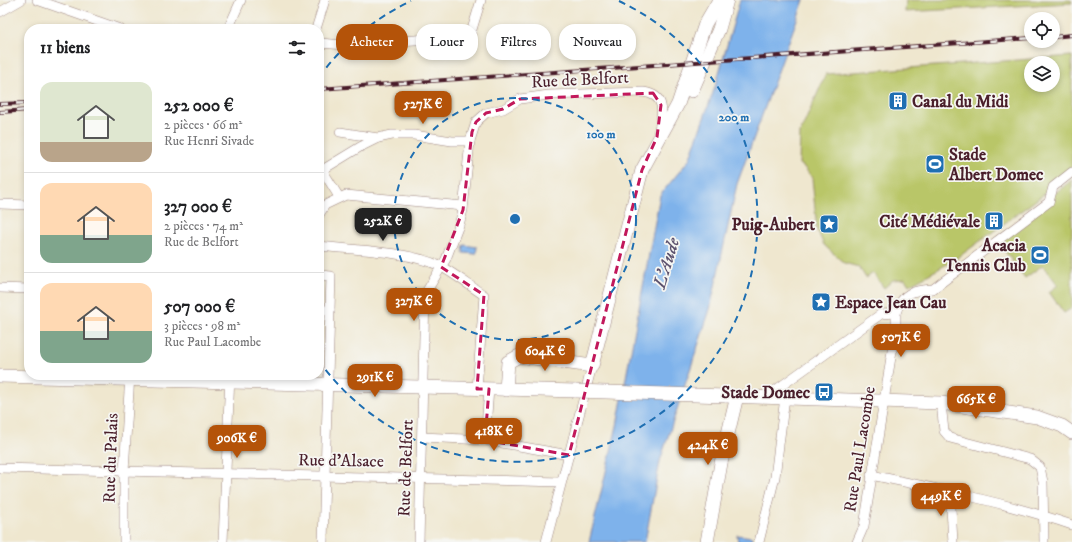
<!DOCTYPE html>
<html lang="fr">
<head>
<meta charset="utf-8">
<style>
	body { margin:0; font-family:"IM FELL DW Pica",serif; background:#f6f6f6; color:#202124; height:100vh; display:flex; flex-direction:column; font-size:15px; white-space:nowrap }
	* { box-sizing:border-box; margin:0 }
	p { font-size:13px; color:#757577 }
	.icon { flex:none; width:22px; height:22px; fill:none; stroke:currentColor; stroke-width:2; stroke-linecap:round; stroke-linejoin:round }
	.map { position:relative; flex:1; overflow:hidden }
	.panel { position:absolute; left:24px; top:24px; width:300px; height:356px; display:flex; flex-direction:column; background:#fff; border-radius:16px; box-shadow:0 2px 6px #0003 }
	.panel>* { flex:none }
	.hud { position:absolute; left:336px; top:24px; width:380px; height:36px; display:flex; gap:8px }
	.buttons { position:absolute; left:1024px; top:12px; display:grid; gap:8px }
	.buttons a { display:grid; place-items:center; width:36px; height:36px; border-radius:50%; background:#fff; box-shadow:0 2px 6px #0003; font-size:20px }
	.price { position:absolute; translate:-50% -34px; padding:0 9px; border-radius:8px; background:#b45309; color:#fff; font-size:13px; line-height:26px; filter:drop-shadow(0 1px 2px #0008) }
	.price::after { content:''; position:absolute; left:50%; top:24px; width:12px; height:9px; margin-left:-6px; background:inherit; clip-path:polygon(0 0,100% 0,50% 100%) }
	.price.active { background:#222; color:#fff }
	ul { padding:0; list-style:none }
	li { display:flex; align-items:center; gap:12px; height:100px; padding:0 16px }
	li+li { border-top:1px solid #e0e0e0 }
	li span { display:grid; place-items:center; flex:none; width:112px; height:80px; border-radius:12px; color:#555 }
	li>.icon { margin-inline-start:auto }
	span .icon { width:48px; height:48px; fill:#fffc; stroke-width:1 }
	li b { font-size:17px }
	h2 { display:flex; justify-content:space-between; align-items:center; height:48px; padding:0 16px; font-size:17px }
	.chip { padding:0 14px; border-radius:16px; background:#fff; box-shadow:0 2px 6px #0003; font-size:14px; line-height:36px }
	.chip.active { background:#b45309; color:#fff }
	.map>svg:first-child { display:block }
</style>
</head>
<body>
<div class="map">
<svg width="1072" height="542" viewBox="0 0 1072 542">
	<rect width="100%" height="100%" fill="#f6f6f2"/>
	<filter id="ink" filterUnits="userSpaceOnUse"><feTurbulence type="fractalNoise" baseFrequency=".025" numOctaves="2"/><feDisplacementMap in="SourceGraphic" scale="8" xChannelSelector="R" yChannelSelector="G"/><feConvolveMatrix kernelMatrix="1 2 1 2 8 2 1 2 1" color-interpolation-filters="sRGB"/></filter>
	<filter id="wash" filterUnits="userSpaceOnUse"><feTurbulence type="fractalNoise" baseFrequency=".012" numOctaves="4" result="noise"/><feDisplacementMap in="SourceGraphic" scale="16" xChannelSelector="R" yChannelSelector="G"/><feGaussianBlur stdDeviation="0.9" result="paint"/><feColorMatrix in="noise" values="0 0 0 0 0 0 0 0 0 0 0 0 0 0 0 0 0 1.4 0 .05"/><feComposite in="paint" operator="in"/></filter>
	<g filter="url(#wash)">
		<rect width="100%" height="100%" fill="#efe7cf"/>
		<g fill="#b9c668" stroke="#82724a" fill-rule="evenodd">
			<path d="M906,0H1071L1072,3L905,12Z"/>
			<path d="M1072,56V167L1054,180L1047,192L953,261L909,285L905,279L893,280L884,288L873,273L866,278L859,267L844,263L824,245L817,230L812,178L805,168L799,164L800,133L826,74ZM1031,63H1053V85H1031Z"/>
			<path d="M1072,180V308L1064,313L1049,292L1058,285L1043,265L1025,278L996,239Z"/>
		</g>
		<g fill="#7eb2eb" stroke="#64688b">
			<path d="M740,0H804L737,184L710,309L660,461L645,542H589L617,426L660,195L689,160L715,87Z"/>
			<path d="M464,245L477,247L476,254L463,253Z"/>
			<path d="M737,535L752,537L751,542H738Z"/>
		</g>
	</g>
	<g filter="url(#ink)">
		<g fill="none" stroke-linecap="round" stroke-linejoin="round">
			<g stroke="#9c837d" stroke-width="10">
				<g id="street">
					<path d="M37,0L120,29"/>
					<path d="M0,12L21,0"/>
					<path d="M228,29L241,0"/>
					<path d="M316,29L325,0"/>
					<path d="M319,43L345,45L470,36L481,0"/>
					<path d="M340,132L378,138L392,135H414L452,141H470"/>
					<path d="M323,171L339,197"/>
					<path d="M319,172L360,147L378,138"/>
					<path d="M0,204L29,205"/>
					<path d="M319,215L325,205L346,195L463,206"/>
					<path d="M319,246C355,250 407,251 440,266C455,274 470,286 484,295L477,389"/>
					<path d="M319,275L331,276L323,542"/>
					<path d="M0,288L29,289"/>
					<path d="M319,310H330"/>
					<path d="M766,397L881,314L896,313C902,292 914,290 933,289L1049,202L1053,187L1072,172"/>
					<path d="M941,403L944,431L950,438L1030,459L1040,467L1043,482L1044,542"/>
					<path d="M422,437L485,440L569,455"/>
					<path d="M485,440L489,389"/>
					<path d="M0,468L561,482"/>
					<path d="M871,475C939,489 1007,503 1072,525"/>
					<path d="M950,491L953,542"/>
					<path d="M124,542V471L130,375"/>
					<path d="M223,542L230,375"/>
					<path d="M419,542L425,294L446,259L459,225L463,210L470,141L476,122L486,113L503,109L520,99L549,95L643,92C668,95 662,115 658,134"/>
					<path d="M546,542L592,366"/>
					<path d="M759,542L775,477L785,397"/>
					<path d="M857,542L864,526L896,326V313"/>
				</g>
			</g>
			<g stroke="#9c837d" stroke-width="14">
				<g id="secondary">
					<path d="M692,91L719,29L727,0"/>
					<path d="M0,376L576,391"/>
					<path d="M506,390L508,362L519,356L592,366L642,170L678,104L705,24L719,0"/>
					<path d="M725,396L941,403L1037,417L1062,426L1072,433"/>
					<path d="M707,542L721,463L737,396"/>
				</g>
			</g>
			<use href="#street" stroke="#fff" stroke-width="9"/>
			<use href="#secondary" stroke="#fff" stroke-width="13"/>
			<g stroke="#4a1f2b" stroke-width="4">
				<g id="rail">
					<path d="M1053,37L1072,35"/>
					<path d="M319,89L1031,38"/>
					<path d="M0,104L29,103"/>
					<path d="M0,112L29,110"/>
				</g>
			</g>
			<use href="#rail" stroke="#f6f6f2" stroke-width="2.5" stroke-dasharray="8" stroke-linecap="butt"/>
			<g stroke="#9c837d" stroke-width="14" stroke-linecap="butt">
				<path id="secondary-bridge" d="M576,391L725,396"/>
			</g>
			<use href="#secondary-bridge" stroke="#fff" stroke-width="13"/>
		</g>
	</g>
	<path fill="none" stroke="#c2185b" stroke-width="3" stroke-dasharray="8 5" stroke-linejoin="round" d="M653,93L661,105L657,137L642,170L569,455L485,440L489,389H477L484,295L441,267L463,210L472,132L476,122L486,113L503,109L520,99Z"/>
	<g fill="none" stroke="#1f6fb2" stroke-width="2" stroke-dasharray="7 5">
		<circle cx="515" cy="219" r="121"/>
		<path d="M319 77A242 242 0 0 1 411 1M619 1A242 242 0 1 1 319 361"/>
	</g>
	<defs>
		<g id="building-square" transform="scale(1)"><rect x="-9" y="-9" width="18" height="18" rx="4" fill="#1f6fb2" stroke="#f6f6f2"/><path d="M-4-6H4V6H1V3H-1V6H-4ZM-2.5-4.3h1.7v1.8h-1.7ZM.8-4.3h1.7v1.8H.8ZM-2.5-1h1.7V.8h-1.7ZM.8-1h1.7V.8H.8Z" fill="#fff"/></g>
		<g id="stadium-square" transform="scale(1)"><rect x="-9" y="-9" width="18" height="18" rx="4" fill="#1f6fb2" stroke="#f6f6f2"/><path d="M0-5a6.5 5 0 1 0 0 10a6.5 5 0 1 0 0-10ZM-3.5-1.8h7v3.6h-7Z" fill="#fff"/></g>
		<g id="sight-square" transform="scale(1)"><rect x="-9" y="-9" width="18" height="18" rx="4" fill="#1f6fb2" stroke="#f6f6f2"/><path d="M0-6L1.8-2.2L6-1.7L2.9 1.2L3.7 5.4L0 3.3L-3.7 5.4L-2.9 1.2L-6-1.7L-1.8-2.2Z" fill="#fff"/></g>
		<g id="bus-square" transform="scale(1)"><rect x="-9" y="-9" width="18" height="18" rx="4" fill="#1f6fb2" stroke="#f6f6f2"/><path d="M-5-6H5V4H4V6H2V4H-2V6H-4V4H-5ZM-3.5-4V0h7V-4ZM-3.5 1.2v1.5H-2V1.2ZM2 1.2v1.5H3.5V1.2Z" fill="#fff"/></g>
	</defs>
	<g fill-rule="evenodd">
		<use href="#building-square" x="898" y="101"/>
		<use href="#stadium-square" x="935" y="164"/>
		<use href="#building-square" x="994" y="221"/>
		<use href="#sight-square" x="829" y="224"/>
		<use href="#stadium-square" x="1040" y="255"/>
		<use href="#sight-square" x="821" y="302"/>
		<use href="#bus-square" x="824" y="392"/>
	</g>
	<g text-anchor="middle" stroke-width="3.5" stroke-linejoin="round" paint-order="stroke">
		<g font-size="17" fill="#4a1f2b" stroke="#f6f6f2">
			<text transform="translate(580 79) rotate(-3)" y="6">Rue de Belfort</text>
			<text transform="translate(859 449) rotate(-81)" y="6">Rue Paul Lacombe</text>
			<text transform="translate(110 458) rotate(-88)" y="6">Rue du Palais</text>
			<text transform="translate(341 460) rotate(1)" y="6">Rue d'Alsace</text>
			<text transform="translate(405 468) rotate(-88)" y="6">Rue de Belfort</text>
		</g>
		<g font-size="17" font-weight="bold" fill="#4a1f2b" stroke="#f6f6f2" text-anchor="end">
			<text x="912" y="107" text-anchor="start">Canal du Midi</text>
			<text x="949" y="160" text-anchor="start">Stade<tspan x="949" dy="20">Albert Domec</tspan></text>
			<text x="980" y="227">Cité Médiévale</text>
			<text x="815" y="230">Puig-Aubert</text>
			<text x="1026" y="251">Acacia<tspan x="1026" dy="20">Tennis Club</tspan></text>
			<text x="835" y="308" text-anchor="start">Espace Jean Cau</text>
			<text x="810" y="398">Stade Domec</text>
		</g>
		<g font-size="18" font-style="italic" fill="#5c526e" stroke="#f6f6f2">
			<text transform="translate(666 263) rotate(-73)" y="6">L'Aude</text>
		</g>
	</g>
	<circle cx="515" cy="219" r="6" fill="#1f6fb2" stroke="#f6f6f2" stroke-width="2"/>
	<g font-size="12" text-anchor="middle" font-weight="bold" fill="#1f6fb2" stroke="#f6f6f2" stroke-width="3.5" stroke-linejoin="round" paint-order="stroke">
		<text x="734" y="121">200 m</text>
		<text x="601" y="138">100 m</text>
	</g>
</svg>
<div class="buttons">
<a><svg class="icon" aria-label="locate" viewBox="0 0 24 24"><circle cx="12" cy="12" r="6"/><path d="M12 2v4M12 18v4M2 12h4M18 12h4"/></svg></a>
<a><svg class="icon" aria-label="layers" viewBox="0 0 24 24"><path d="M12 4l9 5-9 5-9-5zM3 14l9 5 9-5"/></svg></a>
</div>
<b class="price" style="left:423px;top:125px">527K €</b>
<b class="price active" style="left:383px;top:242px">252K €</b>
<b class="price" style="left:414px;top:322px">327K €</b>
<b class="price" style="left:901px;top:358px">507K €</b>
<b class="price" style="left:545px;top:372px">604K €</b>
<b class="price" style="left:375px;top:398px">291K €</b>
<b class="price" style="left:976px;top:420px">665K €</b>
<b class="price" style="left:494px;top:452px">418K €</b>
<b class="price" style="left:237px;top:459px">906K €</b>
<b class="price" style="left:708px;top:466px">424K €</b>
<b class="price" style="left:941px;top:517px">449K €</b>
<div class="hud">
<a class="chip active">Acheter</a>
<a class="chip">Louer</a>
<a class="chip">Filtres</a>
<a class="chip">Nouveau</a>
</div>
<section class="panel">
<h2>11 biens<svg class="icon" aria-label="filters" viewBox="0 0 24 24"><path d="M4 7h16M4 17h16"/><circle cx="9" cy="7" r="2"/><circle cx="15" cy="17" r="2"/></svg></h2>
<ul>
<li><span style="background:linear-gradient(#dfe7d0 75%,#b9a48a 0)"><svg class="icon" aria-label="home" viewBox="0 0 24 24"><path d="M3 11l9-7 9 7M6 9v11h12V9"/></svg></span><div><b>252 000 €</b><p>2 pièces · 66 m²</p><p>Rue Henri Sivade</p></div></li>
<li><span style="background:linear-gradient(#ffd9b3 65%,#7fa58c 0)"><svg class="icon" aria-label="home" viewBox="0 0 24 24"><path d="M3 11l9-7 9 7M6 9v11h12V9"/></svg></span><div><b>327 000 €</b><p>2 pièces · 74 m²</p><p>Rue de Belfort</p></div></li>
<li><span style="background:linear-gradient(#ffd9b3 60%,#7fa58c 0)"><svg class="icon" aria-label="home" viewBox="0 0 24 24"><path d="M3 11l9-7 9 7M6 9v11h12V9"/></svg></span><div><b>507 000 €</b><p>3 pièces · 98 m²</p><p>Rue Paul Lacombe</p></div></li>
</ul>
</section>
</div>
</body>
</html>
